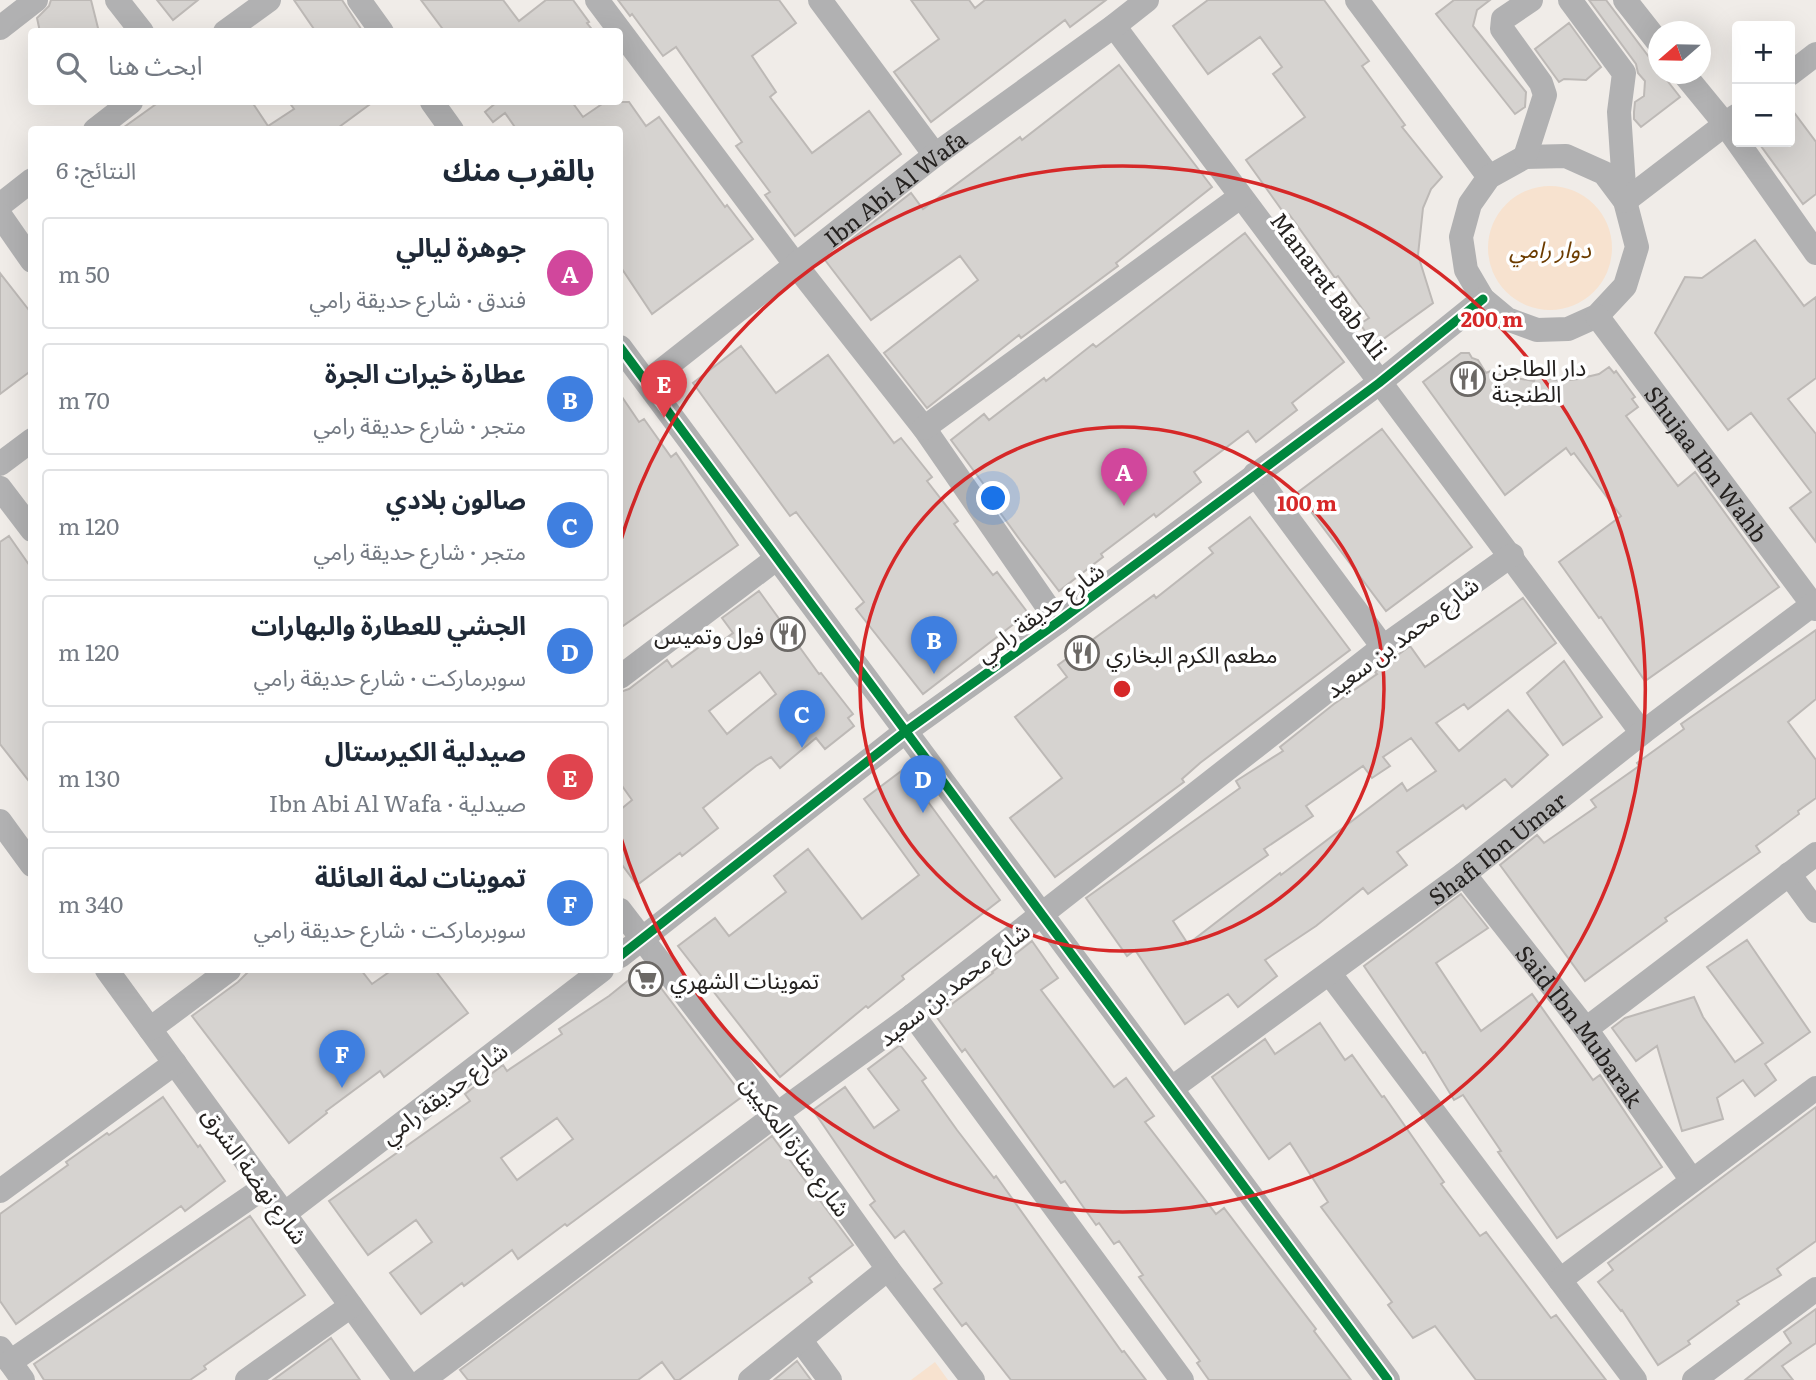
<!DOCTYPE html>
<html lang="ar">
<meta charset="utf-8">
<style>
body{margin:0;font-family:Literata,"Noto Sans Arabic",serif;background:#f2f2f3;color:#1f2937;direction:rtl}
.controls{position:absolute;right:21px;top:21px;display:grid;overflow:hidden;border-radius:7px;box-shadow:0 7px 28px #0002}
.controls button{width:63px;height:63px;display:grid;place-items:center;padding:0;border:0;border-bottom:2px solid #e0e1e3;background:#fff;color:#1f2937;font:35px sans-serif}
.compass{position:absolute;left:1648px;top:21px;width:63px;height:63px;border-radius:50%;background:#fff;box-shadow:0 7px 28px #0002;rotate:250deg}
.you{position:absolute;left:994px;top:499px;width:24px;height:24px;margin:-18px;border:5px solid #fff;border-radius:50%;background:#1a73e8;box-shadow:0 0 0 10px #1a73e833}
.badge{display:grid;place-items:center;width:46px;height:46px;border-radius:50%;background:#b45309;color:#fff;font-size:23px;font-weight:700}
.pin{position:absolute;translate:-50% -58px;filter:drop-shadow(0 2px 4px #0008)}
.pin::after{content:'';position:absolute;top:37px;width:24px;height:21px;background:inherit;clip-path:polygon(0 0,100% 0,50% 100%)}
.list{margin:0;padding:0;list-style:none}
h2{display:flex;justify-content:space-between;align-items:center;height:91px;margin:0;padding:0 28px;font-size:30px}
h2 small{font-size:23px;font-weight:400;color:#747a83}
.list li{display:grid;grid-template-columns:46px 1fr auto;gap:21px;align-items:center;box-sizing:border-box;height:112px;margin:0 14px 14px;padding:0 14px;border:2px solid #e0e1e3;border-radius:7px}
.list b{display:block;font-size:26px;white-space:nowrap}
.list p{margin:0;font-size:23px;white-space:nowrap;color:#747a83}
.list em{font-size:23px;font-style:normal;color:#747a83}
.icon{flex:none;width:38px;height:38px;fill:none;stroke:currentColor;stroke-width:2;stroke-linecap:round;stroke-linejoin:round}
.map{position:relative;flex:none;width:1816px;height:1380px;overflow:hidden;direction:ltr}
.search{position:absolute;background:#fff;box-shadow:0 7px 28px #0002;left:28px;top:28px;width:595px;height:77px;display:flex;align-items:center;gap:18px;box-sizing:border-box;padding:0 24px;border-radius:7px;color:#747a83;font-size:26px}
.panel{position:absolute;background:#fff;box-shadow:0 7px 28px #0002;left:28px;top:126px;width:595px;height:847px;border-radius:7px;direction:rtl}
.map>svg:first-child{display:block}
.green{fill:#f7e2cf}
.building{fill:#d6d3d0;stroke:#bdb9b6;stroke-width:2;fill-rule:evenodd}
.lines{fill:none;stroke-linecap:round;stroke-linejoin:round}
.minor{stroke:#b1b1b2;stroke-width:24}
.cycleway-casing{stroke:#fff;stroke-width:13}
.cycleway{stroke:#00873e;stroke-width:9}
.ring{fill:none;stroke:#d62828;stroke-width:3.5}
.labels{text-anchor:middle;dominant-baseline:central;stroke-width:7;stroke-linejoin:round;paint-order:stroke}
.street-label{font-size:23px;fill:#252220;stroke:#fff}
.park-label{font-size:23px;font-style:italic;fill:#6c3c00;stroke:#fff}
.poi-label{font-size:23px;fill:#252220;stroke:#fff;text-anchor:start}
.centre{fill:#d62828;stroke:#fff;stroke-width:3.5}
.ring-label{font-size:21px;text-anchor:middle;font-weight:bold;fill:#d62828;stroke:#fff;stroke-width:7;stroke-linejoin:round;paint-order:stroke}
</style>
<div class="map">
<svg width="1816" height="1380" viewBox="0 0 1816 1380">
<rect width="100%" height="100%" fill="#f0ece8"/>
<path class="green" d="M1488 248a62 62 0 1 1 124 0a62 62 0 1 1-124 0Z
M935 1362 948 1380H911Z"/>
<path class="building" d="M51 0H91L99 32H40L37 18 49 6Z
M157 0H198L173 20Z
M294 0H342L363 32H316Z
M421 0H503L519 21 546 0H573L589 22 587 23 594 32H445Z
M618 0H779L796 23 752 56 776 92 770 97 812 153 869 111 901 154 795 236 765 195 770 192 736 146 742 142 676 47 663 56 632 14 630 16Z
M911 0H969L975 8 985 0H1106L1070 27 1065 20 931 122 894 72 939 39Z
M1208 0H1324L1369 61 1362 66 1405 125 1402 127 1442 177 1431 189 1423 208 1418 255 1433 303 1375 345 1360 324 1369 318 1338 276 1335 278 1289 214 1286 216 1246 160 1305 117 1273 74 1282 67 1260 37 1208 74 1173 26Z
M1454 0H1490L1477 10 1473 26 1526 92 1525 107 1515 114 1436 14Z
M1589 0H1606L1658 69V74H1662L1680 97 1641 127 1634 119V112L1635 102 1644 96 1645 81 1638 73 1636 64Z
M1569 23 1601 67 1586 80 1564 79 1559 82 1535 49Z
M1119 65 1212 187 1116 263 1118 266 1021 338 1019 335 927 408 884 353 978 280 960 256 871 320 825 260 911 193 923 209 1020 137 1022 140Z
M159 102H252L268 126 294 109 289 102H373L335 130H120Z
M497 102H572L583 117 605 102H629L646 126 659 117 725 207 727 205 753 239 652 314 620 266V130H517L505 113 493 122 485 112Z
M1790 107 1816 142V194L1803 204 1758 142H1790Z
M1245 233 1344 362 1292 403 1297 410 1256 442 1248 431 1194 472 1201 482 1156 517 1154 514 1101 554 1103 557 1059 591 1020 540 999 511 1002 509 951 440 984 414 989 420 1044 378 1046 381 1093 344 1096 347Z
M1755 240 1804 306 1816 297V378L1788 399 1816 434V542L1790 508 1811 492 1751 413 1728 430 1655 333 1685 277 1702 278Z
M0 273 32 314V370L0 394Z
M741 346 776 393 828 355 894 443 901 438 932 477 927 481 958 521 954 524 993 575 997 572 1028 613 923 694 856 609 864 602 796 512 790 516 693 383Z
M1461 353H1469L1472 358 1478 360 1486 373 1493 370 1503 377 1508 374 1510 377 1534 381 1536 375 1561 381 1578 379 1599 374 1609 367 1614 373 1616 371 1635 397 1632 399 1638 407 1626 416 1678 486 1695 472 1779 587 1645 681 1601 617 1599 618 1559 562 1621 516 1574 453 1571 455 1566 448 1505 495 1423 382Z
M620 394 639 422 644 419 671 457 676 453 738 545 620 628Z
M1382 429 1472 547 1386 611 1297 493Z
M1250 517 1350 650 1200 763 1182 779 1184 782 1055 877 1010 818 1062 778 1015 717 1067 677 1058 665 1154 595 1156 598 1213 553 1209 548Z
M9 536 32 569V785L0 744V542Z
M759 591 819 674 821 673 853 714 848 718 854 726 825 749 816 738 780 768 771 757 756 766 703 808 718 828 682 856 680 853 637 885 620 862V810L632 800 620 783V692L629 689 667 660 672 667 706 642 711 649 733 633 722 618ZM760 672 776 694 727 734 709 711Z
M1523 598 1556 643 1468 709 1464 704 1436 723 1459 751 1508 710 1548 755 1512 787 1505 779 1466 809 1463 805 1397 852 1407 865 1368 894 1363 888 1316 926 1265 960 1277 976 1238 1007 1228 994 1185 1024 1135 950 1127 956 1086 898 1240 788 1236 781 1283 751 1280 747 1334 704 1377 674 1375 672 1410 646 1425 667ZM1411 738 1436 771 1407 791 1402 783 1281 875 1280 873 1188 944 1173 921 1268 855 1264 849 1313 816 1306 806 1363 766 1372 778 1390 766 1383 757Z
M1816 630V699L1788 722 1816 760V798L1798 811 1799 814 1756 846 1760 852 1665 918 1667 921 1585 981 1500 865 1537 835 1544 843 1596 807 1591 800 1639 766 1637 763 1684 729 1681 724Z
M1564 661 1602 717 1563 745 1527 693Z
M904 769 1000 900 902 976 904 979 868 1008 866 1006 780 1077 678 946 715 918 729 936 786 892 774 876 808 849 862 919 919 875 864 799Z
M1461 894 1488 928 1436 963 1481 1031 1532 994 1593 1080 1600 1075 1662 1167 1557 1238 1498 1152 1501 1151 1463 1095 1454 1100 1425 1052 1423 1053 1364 966Z
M1747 940 1810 1032 1765 1064 1776 1080 1755 1096 1743 1080 1717 1098 1723 1119 1682 1131 1657 1046 1636 1061 1612 1028 1625 1018 1694 997 1703 1017 1735 1062 1763 1043 1707 967Z
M1032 941 1058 978 1041 990 1114 1087 1126 1078 1154 1116 1145 1122 1216 1214 1224 1208 1316 1329 1314 1331 1351 1380H1209L1197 1363 1200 1361 1139 1277 1143 1275 1119 1241 1114 1244 1099 1223 1096 1225 1065 1181 1061 1183 965 1049 962 1052 936 1016 993 973 992 972Z
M645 967 743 1096 567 1226 565 1224 518 1259 512 1250 464 1286 462 1283 421 1314 390 1273 432 1242 416 1220 368 1255 329 1201 470 1101 465 1094 503 1065 507 1071 562 1034 559 1029 609 996ZM557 1118 573 1139 517 1180 501 1158Z
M250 970H361L372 984 392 970H435L468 1013 384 1077 380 1071 326 1111 327 1113 289 1143 192 1016 238 982Z
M1320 1023 1345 1060 1352 1055 1382 1097 1384 1096 1444 1182 1441 1184 1480 1236 1486 1232 1551 1318 1556 1315 1606 1380H1476L1435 1326 1413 1338 1388 1305 1392 1302 1321 1207 1328 1202 1290 1143 1269 1159 1212 1077 1265 1039 1275 1054Z
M900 1045 926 1078 922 1081 957 1130 994 1178 996 1176 1122 1352 1124 1351 1146 1380H1011L966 1323 962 1326 934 1289 942 1283 904 1231 895 1238 870 1205 875 1201 813 1110 845 1087 874 1128 899 1110 868 1069Z
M163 1097 198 1147 200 1145 225 1181 185 1211 181 1206 16 1324 0 1301V1214L68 1165 66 1162 107 1133 109 1135Z
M1816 1107V1241L1777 1269 1781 1275 1737 1301 1739 1304 1688 1341 1690 1344 1658 1365 1622 1310 1621 1311 1598 1282 1613 1270 1608 1263Z
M772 1136 853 1245 809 1278 812 1282 679 1380H675L662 1362 638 1380H468L460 1370Z
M250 1216 305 1295 204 1366 206 1369 190 1380H44L34 1364Z
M1816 1309V1343L1782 1366 1793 1380H1745L1791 1343 1784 1332Z
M331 1338 360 1380H273Z
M797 1361 811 1380H774Z"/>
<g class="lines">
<g class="minor">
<path d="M117 0 142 32"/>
<path d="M359 0 382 32"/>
<path d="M597 0 795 264 924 428 1058 622"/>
<path d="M820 0 935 155"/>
<path d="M1357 0 1489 177"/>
<path d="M1570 0 1624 73 1619 112 1625 201 1637 247 1625 286 1597 316 1568 329 1537 330 1507 319 1483 299 1466 270 1461 237 1470 204 1489 177 1525 157 1566 156 1604 173 1625 201"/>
<path d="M1625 0 1658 42"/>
<path d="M1114 26 1642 733"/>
<path d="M0 28 36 0"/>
<path d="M225 32 269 0"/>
<path d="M1684 74 1725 124 1816 253"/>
<path d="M1790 74 1816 54"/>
<path d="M432 102 452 130"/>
<path d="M95 130 131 102"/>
<path d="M1525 157 1545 95 1541 83 1502 29 1503 19 1531 0"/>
<path d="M1625 201 1736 116"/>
<path d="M0 205 32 180"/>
<path d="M0 215 32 261"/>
<path id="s1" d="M1597 316 1816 609"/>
<path d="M620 347 1388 1380"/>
<path id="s2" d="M647 382 935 155 1114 26 1147 0"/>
<path d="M924 428 1240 197"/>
<path d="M0 464 32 440"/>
<path d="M1255 474 1383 647"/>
<path d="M0 488 32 530"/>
<path d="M620 677 776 559"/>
<path d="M0 821 32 865"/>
<path id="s3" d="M1464 874 1586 1029 1691 1179"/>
<path d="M1789 874 1816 911"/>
<path d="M620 910 777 1114 888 1269 973 1380"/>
<path d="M620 956 906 731 1058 622 1379 383 1483 299"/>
<path d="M107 970 405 1380"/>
<path d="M1330 974 1635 1380"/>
<path d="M913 1015 1182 1380"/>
<path d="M150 1029 229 970"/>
<path d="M1586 1029 1816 854"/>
<path id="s4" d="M1172 1088 1464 874 1642 733 1816 602"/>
<path d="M0 1191 175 1063"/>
<path d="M284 1214 602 970"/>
<path d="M1560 1280 1816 1088"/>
<path d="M801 1341 830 1380"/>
<path d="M0 1348 23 1380"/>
<path d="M10 1362 265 1187"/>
<path d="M247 1380 351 1306"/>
<path d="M423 1380 777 1114 913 1015 1383 647 1512 555"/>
<path d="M750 1380 888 1269"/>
<path d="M1694 1380 1816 1289"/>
</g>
<g class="cycleway-casing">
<path id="cycleway" d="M620 347 1388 1380
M620 956 906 731 1058 622 1379 383 1483 299"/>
</g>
<use href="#cycleway" class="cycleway"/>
</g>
<g class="ring">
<circle cx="1122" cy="689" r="262"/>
<path d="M621 540A523 523 0 1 1 621 838"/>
</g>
<defs>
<g id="restaurant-ring" transform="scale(1.75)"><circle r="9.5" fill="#fff" stroke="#6c6966" stroke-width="1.5"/><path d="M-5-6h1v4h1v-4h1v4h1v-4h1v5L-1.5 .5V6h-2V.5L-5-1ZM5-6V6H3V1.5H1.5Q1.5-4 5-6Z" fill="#6c6966"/></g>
<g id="supermarket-ring" transform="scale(1.75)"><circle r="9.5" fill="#fff" stroke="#6c6966" stroke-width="1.5"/><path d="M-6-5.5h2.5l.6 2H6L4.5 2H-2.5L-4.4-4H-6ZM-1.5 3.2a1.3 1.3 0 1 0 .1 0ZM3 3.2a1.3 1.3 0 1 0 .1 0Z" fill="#6c6966"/></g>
</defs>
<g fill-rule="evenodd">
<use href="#restaurant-ring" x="1468" y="379"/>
<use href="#restaurant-ring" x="788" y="634"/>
<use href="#restaurant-ring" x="1082" y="653"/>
<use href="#supermarket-ring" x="646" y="979"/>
</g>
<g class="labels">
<g class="street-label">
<text stroke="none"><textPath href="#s2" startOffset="315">Ibn Abi Al Wafa</textPath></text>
<text transform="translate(1330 285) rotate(53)">Manarat Bab Ali</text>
<text stroke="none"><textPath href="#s1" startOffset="184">Shujaa Ibn Wahb</textPath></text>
<text transform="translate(1039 611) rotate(-36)">شارع حديقة رامي</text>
<text transform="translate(1401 636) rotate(-37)">شارع محمد بن سعيد</text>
<text stroke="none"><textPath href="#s4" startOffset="404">Shafi Ibn Umar</textPath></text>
<text transform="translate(953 983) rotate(-38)">شارع محمد بن سعيد</text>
<text stroke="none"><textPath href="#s3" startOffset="191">Said Ibn Mubarak</textPath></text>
<text transform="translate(443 1092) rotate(-37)">شارع حديقة رامي</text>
<text transform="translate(797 1145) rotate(54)">شارع منارة المكيين</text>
<text transform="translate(256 1175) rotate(54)">شارع نهضة الشرق</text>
</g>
<g class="park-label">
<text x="1550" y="248">دوار رامي</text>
</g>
<g class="poi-label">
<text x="1492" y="366">دار الطاجن<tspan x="1492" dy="26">الطنجنة</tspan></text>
<text x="764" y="634" text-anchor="end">فول وتميس</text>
<text x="1106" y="653">مطعم الكرم البخاري</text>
<text x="670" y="979">تموينات الشهري</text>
</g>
</g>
<circle cx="1122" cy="689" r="10" class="centre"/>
<g class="ring-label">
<text x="1492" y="327">200 m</text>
<text x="1307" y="511">100 m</text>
</g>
</svg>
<div class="controls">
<button>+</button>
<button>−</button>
</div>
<svg class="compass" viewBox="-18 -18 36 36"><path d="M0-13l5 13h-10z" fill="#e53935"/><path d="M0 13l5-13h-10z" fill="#747a83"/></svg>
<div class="you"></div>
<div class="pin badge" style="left:1124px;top:506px;background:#d1479c">A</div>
<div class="pin badge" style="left:934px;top:674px;background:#3f7fe0">B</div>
<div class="pin badge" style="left:802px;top:748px;background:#3f7fe0">C</div>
<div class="pin badge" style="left:923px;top:813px;background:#3f7fe0">D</div>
<div class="pin badge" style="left:664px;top:418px;background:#e0444e">E</div>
<div class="pin badge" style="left:342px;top:1088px;background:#3f7fe0">F</div>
<div class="search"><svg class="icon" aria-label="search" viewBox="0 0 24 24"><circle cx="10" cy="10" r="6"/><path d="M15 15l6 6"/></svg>ابحث هنا</div>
<section class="panel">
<h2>بالقرب منك<small>النتائج: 6</small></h2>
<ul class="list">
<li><span class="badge" style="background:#d1479c">A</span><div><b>جوهرة ليالي</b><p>فندق · شارع حديقة رامي</p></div><em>50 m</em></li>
<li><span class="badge" style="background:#3f7fe0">B</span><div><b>عطارة خيرات الجرة</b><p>متجر · شارع حديقة رامي</p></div><em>70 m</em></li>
<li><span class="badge" style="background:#3f7fe0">C</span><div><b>صالون بلادي</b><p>متجر · شارع حديقة رامي</p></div><em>120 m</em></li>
<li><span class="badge" style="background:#3f7fe0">D</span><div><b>الجشي للعطارة والبهارات</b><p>سوبرماركت · شارع حديقة رامي</p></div><em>120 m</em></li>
<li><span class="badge" style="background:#e0444e">E</span><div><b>صيدلية الكيرستال</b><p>صيدلية · Ibn Abi Al Wafa</p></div><em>130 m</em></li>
<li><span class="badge" style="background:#3f7fe0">F</span><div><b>تموينات لمة العائلة</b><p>سوبرماركت · شارع حديقة رامي</p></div><em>340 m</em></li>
</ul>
</section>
</div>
